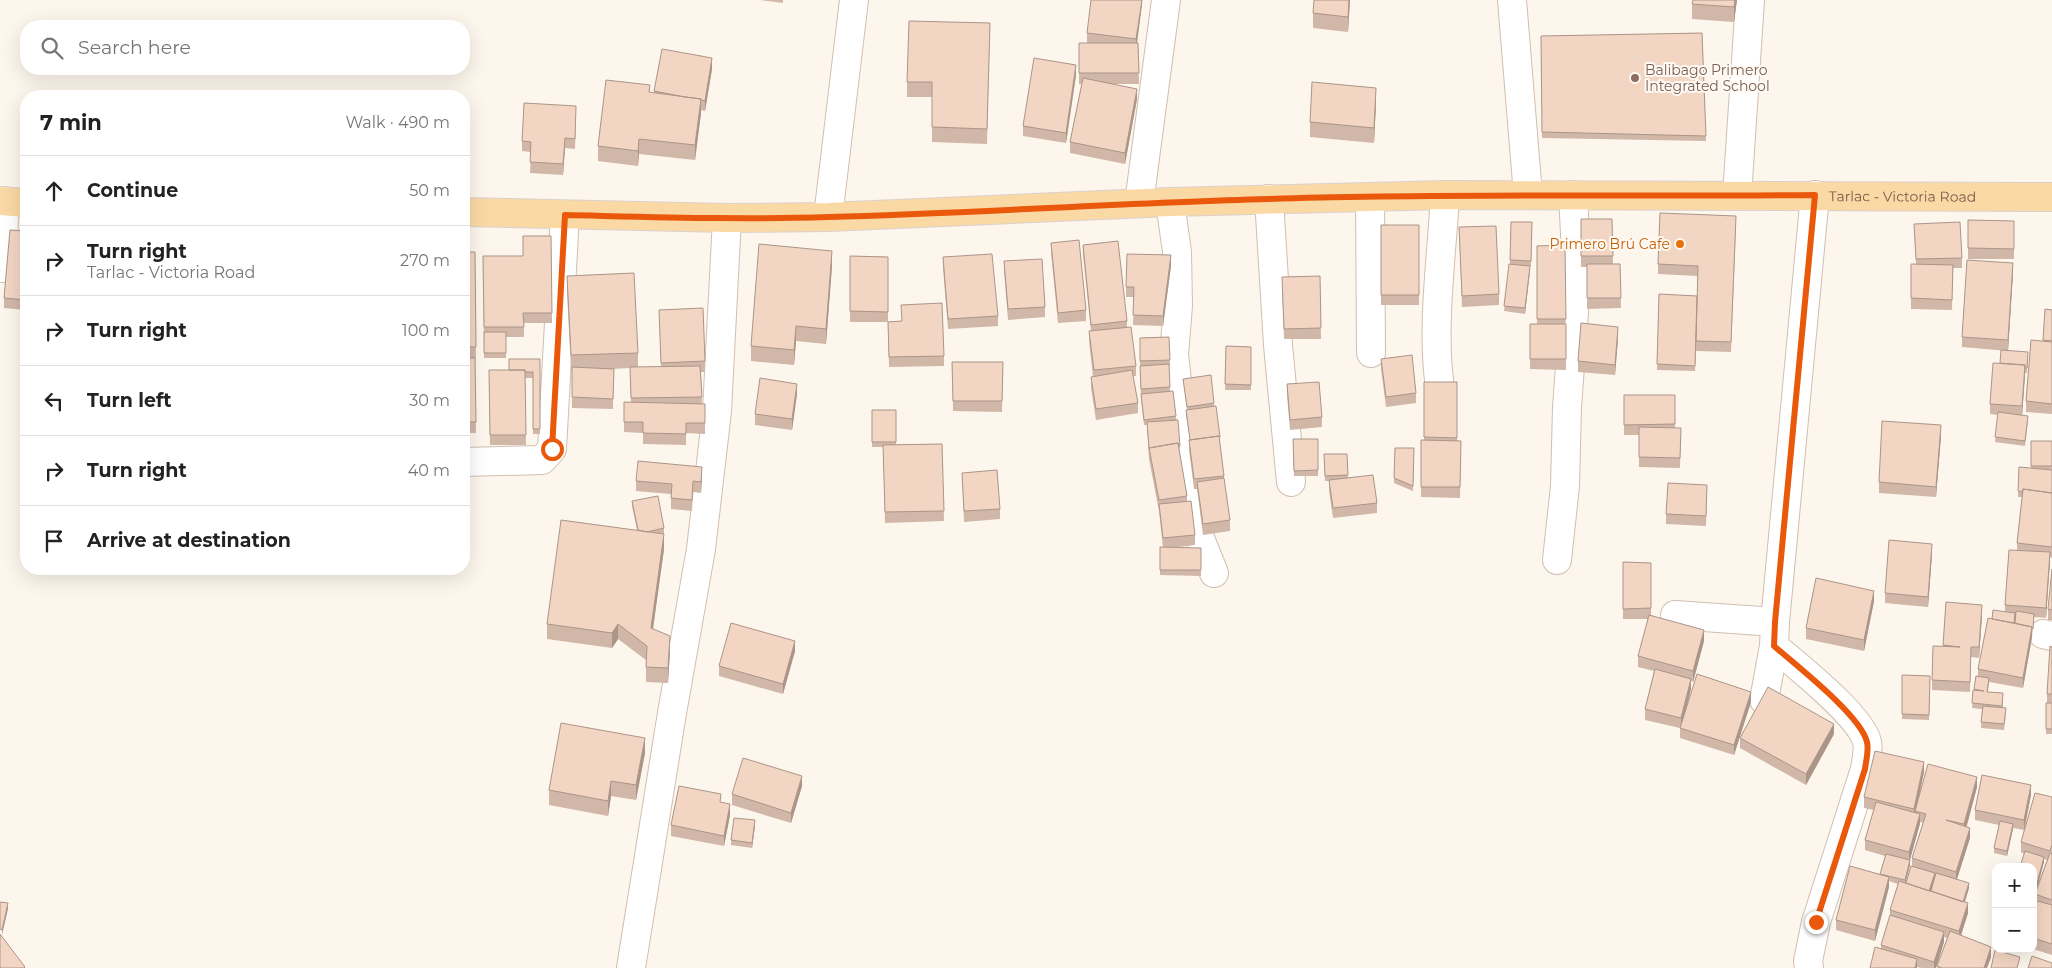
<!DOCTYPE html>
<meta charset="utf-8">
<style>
body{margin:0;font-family:Montserrat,sans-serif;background:#f2f2f2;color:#222}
.controls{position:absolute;right:15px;bottom:15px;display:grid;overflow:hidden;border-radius:10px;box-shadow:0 5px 20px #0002}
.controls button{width:45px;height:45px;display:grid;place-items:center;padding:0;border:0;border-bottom:1px solid #e0e0e0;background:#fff;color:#222;font:25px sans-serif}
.stop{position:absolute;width:15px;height:15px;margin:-11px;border:4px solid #ea580c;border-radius:50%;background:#fff}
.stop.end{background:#ea580c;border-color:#fff;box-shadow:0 1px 5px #0008}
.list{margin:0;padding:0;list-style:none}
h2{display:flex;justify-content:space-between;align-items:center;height:65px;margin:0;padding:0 20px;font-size:21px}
h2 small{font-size:16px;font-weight:400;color:#767676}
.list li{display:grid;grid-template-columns:32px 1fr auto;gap:15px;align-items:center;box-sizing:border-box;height:70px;padding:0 20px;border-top:1px solid #e0e0e0}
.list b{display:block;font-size:19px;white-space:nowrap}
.list p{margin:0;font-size:16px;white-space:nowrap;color:#767676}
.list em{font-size:16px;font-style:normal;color:#767676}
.icon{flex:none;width:28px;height:28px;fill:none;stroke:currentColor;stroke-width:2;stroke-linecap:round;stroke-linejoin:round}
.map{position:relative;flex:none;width:2052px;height:968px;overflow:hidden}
.search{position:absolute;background:#fff;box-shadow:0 5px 20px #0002;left:20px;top:20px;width:450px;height:55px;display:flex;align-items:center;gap:12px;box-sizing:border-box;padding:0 18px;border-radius:20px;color:#767676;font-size:19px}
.panel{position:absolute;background:#fff;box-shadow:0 5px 20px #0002;left:20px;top:90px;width:450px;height:485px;border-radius:20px}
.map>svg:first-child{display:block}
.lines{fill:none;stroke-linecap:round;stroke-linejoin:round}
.minor-casing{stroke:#d1beb0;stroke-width:30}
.major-casing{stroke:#dad1cd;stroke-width:30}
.minor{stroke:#fff;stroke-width:28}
.major{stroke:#fbd9a5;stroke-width:28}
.wall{fill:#d1b7a8;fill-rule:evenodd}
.shaded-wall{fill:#aa9588}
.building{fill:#f3d5c3;stroke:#aa9588}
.route{stroke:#ea580c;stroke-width:6}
.education-dot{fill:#8d6e63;stroke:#fffaf3;stroke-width:2}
.food-dot{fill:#e8710a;stroke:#fffaf3;stroke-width:2}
.labels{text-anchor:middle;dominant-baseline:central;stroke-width:4;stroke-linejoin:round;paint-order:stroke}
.education-label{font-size:14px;fill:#785e54;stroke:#fffaf3;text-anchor:start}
.street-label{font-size:14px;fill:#7a5c4d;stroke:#fffaf3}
.food-label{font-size:14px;fill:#c56008;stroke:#fffaf3;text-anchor:end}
</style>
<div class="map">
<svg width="2052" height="968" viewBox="0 0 2052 968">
<rect width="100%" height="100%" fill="#fdf6ec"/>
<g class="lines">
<g class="minor-casing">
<path id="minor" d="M1512 0 1528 195
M1737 196 1750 0
M1370 197 1371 353
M1269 199 1278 345 1291 482
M1170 202 1177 252 1178 306 1174 354 1186 459 1197 531 1214 573
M1139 203 1166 0
M828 217 854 0
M3 268 4 201
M1439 380C1432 323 1442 253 1445 195
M464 462 542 460 552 449 565 215
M1557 560 1565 486 1567 407 1577 272 1573 195
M1675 615 1775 622
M2043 634 2052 636
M1764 700 1774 646
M631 968 672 713 701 549 717 411 727 218
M1809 968 1808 961 1816 922 1865 769C1866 761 1869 750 1867 742 1861 716 1797 666 1774 646L1775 622 1815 195"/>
</g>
<g class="major-casing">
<g id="major">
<path d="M0 201 26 203"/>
<path id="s1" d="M464 212 727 218 828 217 1170 202 1445 195 2052 197"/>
</g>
</g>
<use href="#minor" class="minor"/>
<use href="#major" class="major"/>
</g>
<path class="wall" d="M760 0H783V3Z
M1142 0 1137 43H1138L1139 84H1110L1137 99 1125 164 1070 153V142L1082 84H1079V43H1087V33Z
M1350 0 1348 32 1313 28V13Z
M1737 0 1734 22 1692 19V4Z
M990 23 987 144 932 142V97H907V82Z
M1702 33 1706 141 1542 138 1541 36Z
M712 69 705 111 701 110 695 160 639 154 638 166 598 161V146L650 93H654V91Z
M1076 75 1066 143 1023 136V126Z
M1376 103 1374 143 1310 137V122Z
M576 117 575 149 565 148 563 175 530 173 531 152 522 151V141Z
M1581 219H1612L1613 264H1620L1621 308 1587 309V267H1581Z
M1968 220 2014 221V259H1968Z
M1511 222H1532L1531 266H1530L1525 314 1504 311 1510 264Z
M1914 224 1962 258V268H1953L1952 310 1911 309V264H1916Z
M1381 225H1419V305H1381Z
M1736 226 1731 352 1696 351V350L1695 371 1657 370 1659 294 1697 296 1698 276 1658 274V264Z
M1459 227 1499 294V305L1462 307Z
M26 231V310L4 308V298Z
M551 236 552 323H524V337H506V358H484L483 256H523Z
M1051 243 1086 310V321L1058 323 1051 253Z
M1083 245 1127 321V327L1136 366V376H1133L1138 403V413L1096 420 1091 388V377H1093L1089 341V331H1091L1083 255Z
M1565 245 1566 370 1530 369V324H1537V246Z
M464 252H475L476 358H464Z
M850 256 888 257V322H850Z
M943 257 998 316V326L948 329 943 268Z
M1004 261 1045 307V317L1008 320 1004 271Z
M832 266 826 344 796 341 794 365 751 361V346Z
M1171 266 1163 326 1133 325 1134 297H1126V287Z
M2013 273 2008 351 1962 347V337Z
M567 276 638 353V367H661L659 310 705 361V372H701L702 404H705V434L686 433V445L643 444V433L624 432V402H631L630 368 612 369H614L613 409 572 408V370H571L567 292Z
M1320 276 1321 339H1284L1282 287Z
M2045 309 2052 310V414L2026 412V401L2043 341Z
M902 321 944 356V366L889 367 888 322Z
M1169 337 1170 366H1169L1170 391 1176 416 1180 446 1179 451 1187 496V501L1195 535V545L1170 548H1201V576L1160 575V547L1163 548 1159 511 1149 459 1147 425H1144L1141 399 1140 372V338Z
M1618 338 1615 375 1578 372V361Z
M1226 346 1251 347V390H1225Z
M2028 352 2027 373H2025L2022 415 2028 421 2025 446 1995 442 1998 415 1990 414V404L2000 363Z
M464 358H475L476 433H464Z
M540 359V434H533V378H525L526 445H490L489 370H509Z
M1381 359 1416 393V403L1386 407 1381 369Z
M952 362H1003L1002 412 953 411Z
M1183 379 1214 403 1224 476V483L1230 520V531L1203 535 1197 489H1194L1189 450 1190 440 1186 415V410H1187Z
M1424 382H1457V441H1461L1460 498 1421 497V440L1424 441Z
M1287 384 1322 417V427L1290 430 1287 395Z
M797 394 792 430 755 425V414Z
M1624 395H1675V428H1681L1680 468 1639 467V435H1624Z
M872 410H896V445L942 444 944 521 885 523 883 447H872Z
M464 434H469V465H464Z
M1941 436 1936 497 1879 493V482Z
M1293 439H1318V476H1294Z
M2031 441H2052V558L2050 557 2046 618 2034 617 2032 637 2023 688 1989 682 1988 692 2003 699V708L2006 714 2004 730 1981 728 1982 709 1972 708 1976 676H1978V669L1992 619 2005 612V605L2017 550V543L2022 497H2018L2019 467 2031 468Z
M1395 448H1414L1413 491 1394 483Z
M1324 454H1347L1348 478 1377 503V513L1333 518 1329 491V481H1325Z
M962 473 1000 509V519L964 522Z
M702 477 701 493 693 492 692 511 671 509V494L636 491V481Z
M1707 495 1706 526 1666 524V514Z
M632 501 664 528V534H663L664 549 653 628 670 651 668 683 646 682V660L618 639 612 648 547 639V624L637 530 632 506Z
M1932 554 1928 607 1885 603V593Z
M1623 562 1651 563V615L1704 641 1693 682 1691 681V689L1684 716 1751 702 1734 755 1680 738V728L1645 720V709L1654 671 1638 667V656L1648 619H1623Z
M2052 569V620H2048V609Z
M1874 601 1864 651 1806 639V628Z
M1946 602 1982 615 1979 658 1971 657 1970 692 1932 690V680L1943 646Z
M2052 647V734H2046V703H2047V694Z
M795 651 783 694 719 676V666Z
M1902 675 1930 676 1929 720 1902 719Z
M1834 734 1806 785 1740 748V738Z
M645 753 636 800 611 796 608 816 549 805V790Z
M1924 772 1918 801 1977 787 1967 826 1970 838 1957 879 1969 888 1965 902 1968 913 1961 935 1991 957 1987 968H1937L1947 938 1944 937V942L1936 968H1921L1917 967V968L1881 949V945L1890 915V910L1898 884 1889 881V887L1875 941 1836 930V920L1880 875 1885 856 1865 850V840L1874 810 1864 808V797ZM1920 822 1923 823 1912 858V866L1906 883H1905L1910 865V860Z
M802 786 791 823 732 805V794Z
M2031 795 2025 827 2052 797V955L2033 949V900L2035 901V894L2033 900V867L2024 854 2021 852V842L2024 830 2013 828 2007 856 1994 853V848L1999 825 1975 820V810ZM2044 859 2047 860 2035 894 2044 862Z
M721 803 730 815 724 846 671 836V825Z
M755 826 752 848 731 845V840Z"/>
<path class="shaded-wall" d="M1142 0V5L1136 50V39Z
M1349 0H1350L1348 32V17Z
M1735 0H1737L1734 22V7Z
M712 58V69L705 111V101Z
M1076 65V75L1066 143V133Z
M1376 88V103L1374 143V128Z
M1137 89V99L1125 164V153Z
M701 99V114L695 160V145Z
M565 138V148L563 175V164Z
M639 139V154L638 166V151Z
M832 251V266L826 344V329Z
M1171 255V266L1163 326V316Z
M2013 263V273L2008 351V340Z
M1530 266V271L1525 314V308Z
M796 326V341L794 365V350Z
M1618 327V338L1615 375V365Z
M2025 365V376L2022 417V406Z
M797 384V394L792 430V419Z
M1941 425V436L1936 497V487Z
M702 467V477L701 493V482Z
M664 534V549L651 643V628Z
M1932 544V554L1928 607V597Z
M2050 552V563L2046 618V608Z
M1874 591V601L1864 651V640Z
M1982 605V615L1979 658V647Z
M618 624V639L612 648V633Z
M2032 627V637L2023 688V678Z
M1704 630V641L1693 682V671Z
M670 636V651L668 683V668Z
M795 641V651L783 694V684Z
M1691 679V689L1681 729V718Z
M1751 692V702L1734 755V745Z
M1834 724V734L1806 785V774Z
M645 738V753L636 800V785Z
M1924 762V772L1914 819V809Z
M802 776V786L791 823V813Z
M1977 777V787L1964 835V824Z
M611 781V796L608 816V801Z
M2031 785V795L2024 830V820Z
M730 804V815L724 846V836Z
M1920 814V824L1909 863V852Z
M755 820V826L752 848V843Z
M2013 824V829L2007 856V851Z
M1970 828V838L1956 882V872Z
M2044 857V862L2034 900V895Z
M1910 860V865L1905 885V880Z
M1935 873V878L1929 897V891Z
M1889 877V887L1875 941V930Z
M1969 883V888L1962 910V904Z
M8 903V909L2 935V930Z
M1968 903V913L1959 942V931Z
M1944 932V942L1936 968H1934V962Z
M1991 947V957L1987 968H1984Z
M1917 959V968H1915Z"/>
<path class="building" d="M1091 0H1142L1136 39 1087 33Z
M1314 0H1349L1348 17 1313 13Z
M1693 0H1735L1734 7 1692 4Z
M909 21 990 23 987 129 932 127V82H907Z
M1702 33 1706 136 1542 132 1541 36Z
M1079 43H1138L1139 73H1079Z
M662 49 712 58 705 101 701 100V99L685 97 654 91Z
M1034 58 1076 65 1066 133 1023 126Z
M1083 78 1137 89 1125 153 1070 142Z
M606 80 650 85 649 92 701 99 695 145 639 139 638 151 598 146Z
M1312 82 1376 88 1374 128 1310 122Z
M524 103 576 106 575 139 565 138 563 164 530 162 531 142 522 141Z
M1660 213 1736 216 1731 342 1696 341 1698 266 1658 264Z
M1581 219H1612L1613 256H1581Z
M1968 220 2014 221V249L1968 248Z
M1511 222H1532L1531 261 1510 260Z
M1960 222 1962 258 1916 259 1914 224Z
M1381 225H1419V295H1381Z
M1496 226 1499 294 1462 296 1459 227Z
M10 230 26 231V300L4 298Z
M523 236H551L552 313H523L524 327H484L483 256H523Z
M1079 240 1086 310 1058 313 1051 243Z
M1118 241 1127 321 1091 325 1083 245Z
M759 244 832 251 826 329 796 326 794 350 751 346Z
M1565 245 1566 319H1537V246Z
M464 252H475L476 347H464Z
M992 254 998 316 948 319 943 257Z
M1127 254 1171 255 1163 316 1133 315 1134 287H1126Z
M850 256 888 257V312L850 311Z
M1042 259 1045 307 1008 309 1004 261Z
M1967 260 2013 263 2008 340 1962 337Z
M1509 264 1530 266 1525 308 1504 306Z
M1587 264H1620L1621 298H1587Z
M1911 264 1953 265 1952 300 1911 298Z
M634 273 638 353 571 355 567 276Z
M1320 276 1321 328 1284 329 1282 277Z
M1659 294 1697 296 1695 366 1657 364Z
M942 303 944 356 889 357 888 322 902 321 901 305Z
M703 308 705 361 661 363 659 310Z
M2045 309 2052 310V341L2043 340Z
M1581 323 1618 327 1615 365 1578 361Z
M1530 324H1566V359H1530Z
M1131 327 1136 366 1094 370 1089 331Z
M484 332H506V353H484Z
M1169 337 1170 360 1140 361V338Z
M2031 340 2052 342V404L2026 401Z
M1226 346 1251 347V385L1225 384Z
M2001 350 2028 352 2027 368H2025V365L2000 363Z
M1412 355 1416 393 1386 397 1381 359Z
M464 358H475L476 422H464Z
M509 359H540V429H533V372H525V370H509Z
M952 362H1003L1002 401H953Z
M1993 363 2025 365 2022 406 1990 404Z
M1169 364 1170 387 1141 389 1140 366Z
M700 366 702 397 631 398 630 367Z
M572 367 614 369 613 399 572 397Z
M489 370H525L526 435H490Z
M1132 370 1138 403 1096 409 1091 377Z
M1211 375 1214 403 1187 407 1183 379Z
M760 378 797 384 792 419 755 414Z
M1319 382 1322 417 1290 420 1287 384Z
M1424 382H1457V438L1424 437Z
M1173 391 1176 416 1144 420 1141 394Z
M1624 395H1675V424L1624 425Z
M624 402 705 404V423H686V434L643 433V422H624Z
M1216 406 1220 437 1219 436 1190 440 1186 410Z
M872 410H896V442H872Z
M1998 412 2028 416 2025 441 1995 437Z
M1178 420 1180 446H1179L1178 443 1149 448 1147 422Z
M1882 421 1941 425 1936 487 1879 482Z
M1639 427 1681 428 1680 458 1639 457Z
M464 434H469V460H464Z
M1219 436 1224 476 1194 479 1189 440Z
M1293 439H1318V470L1294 471Z
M1421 440 1461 441 1460 487H1421Z
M2031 441H2052V466H2031Z
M1178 443 1187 496 1159 500 1149 448Z
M942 444 944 511 885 512 883 445Z
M1395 448H1414L1413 486 1394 478Z
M1324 454H1347L1348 475 1325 476Z
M638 461 702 467 701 482 693 481 692 500 671 498 672 484 636 481Z
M2019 467 2052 470V493L2023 489 2022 492 2018 491Z
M997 470 1000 509 964 511 962 473Z
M1373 475 1377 503 1333 508 1329 480Z
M1224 478 1230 520 1203 524 1197 482Z
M1668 483 1707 485 1706 516 1666 514Z
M2023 489 2052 493V547L2017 543Z
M658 496 664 528 647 532 638 530 632 501Z
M1191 501 1195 535 1163 538 1159 504Z
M561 520 664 534 651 628 670 636 668 668 646 667 647 646 618 624 612 633 547 624Z
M1889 540 1932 544 1928 597 1885 593Z
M1160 547 1201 548V570H1160Z
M2009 550 2050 552 2046 608 2005 605Z
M1623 562 1651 563V608L1623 609Z
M2052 569V610L2048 609Z
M1816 578 1874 591 1864 640 1806 628Z
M1946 602 1982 605 1979 647H1971L1970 682 1932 680 1933 646 1960 647 1943 645Z
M1993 610 2015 613 2014 623 1992 619Z
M2016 611 2034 614 2033 629H2032V627L2015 623Z
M1649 615 1704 630 1693 671 1638 656Z
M1988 618 2032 627 2023 678 1978 669Z
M731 623 795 641 783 684 719 666Z
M2050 646 2052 647V694H2047Z
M1655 669 1691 679 1681 718 1645 709Z
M1697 674 1751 692 1734 745 1680 728Z
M1902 675 1930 676 1929 715 1902 714Z
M1976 676 1989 678 1987 692 2003 693 2002 706 1972 703 1973 690 1984 691 1974 689Z
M1768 687 1834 724 1806 774 1740 738Z
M2046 703H2052V729H2046Z
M1983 706 2006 708 2004 724 1981 722Z
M561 723 645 738 636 785 611 781 608 801 549 790Z
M1875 751 1924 762 1914 809 1864 797Z
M743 758 802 776 791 813 732 794Z
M1928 764 1977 777 1964 824 1946 820 1970 828 1956 872 1912 858 1926 814 1915 811Z
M1982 775 2031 785 2024 820 1975 810Z
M679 786 721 794 720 802 730 804 724 836 671 825Z
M2035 793 2052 797V845L2050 851 2021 842Z
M1876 802 1920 814 1909 852 1865 840Z
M734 818 755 820 752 843 731 840Z
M2000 821 2013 824 2007 851 1994 848Z
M2025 851 2044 857 2034 895 2033 867H2020Z
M2050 853H2052V900L2035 894Z
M1886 854 1910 860 1905 880 1880 874Z
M1850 866 1889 877 1875 930 1836 920Z
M1911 866 1935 873 1929 891 1906 883Z
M1936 873 1969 883 1963 902 1931 891Z
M1899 881 1968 903 1959 931 1890 910Z
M2033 900 2036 901 2033 910Z
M2037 901 2052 905V944L2033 938V914Z
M0 902 8 903 2 930 0 929Z
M1890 915 1944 932 1934 962 1881 945Z
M1950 931 1991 947 1984 968H1942L1937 966Z
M0 934 25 967 24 968H0Z
M1875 947 1917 959 1915 968H1870Z
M1995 950 2020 957 2017 968H1991Z
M2032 956 2052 963V968H2028Z"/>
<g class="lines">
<path class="route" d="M552 449 565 215C653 217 741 220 829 217 975 213 1122 203 1268 199 1450 193 1632 197 1815 195L1775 622 1774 646C1797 666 1861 716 1867 742 1869 750 1866 761 1865 769L1816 922"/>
</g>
<circle class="education-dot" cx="1635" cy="78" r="5"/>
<circle class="food-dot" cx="1680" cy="244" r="5"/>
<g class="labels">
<g class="education-label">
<text x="1645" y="70">Balibago Primero<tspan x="1645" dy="16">Integrated School</tspan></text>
</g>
<g class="street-label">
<text stroke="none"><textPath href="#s1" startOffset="1439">Tarlac - Victoria Road</textPath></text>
</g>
<g class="food-label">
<text x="1670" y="244">Primero Brú Cafe</text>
</g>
</g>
</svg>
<div class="controls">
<button>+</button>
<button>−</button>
</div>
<div class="stop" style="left:552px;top:449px"></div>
<div class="stop end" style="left:1816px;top:922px"></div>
<div class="search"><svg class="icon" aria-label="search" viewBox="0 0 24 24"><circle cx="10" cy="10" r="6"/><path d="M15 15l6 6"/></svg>Search here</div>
<section class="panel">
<h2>7 min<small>Walk · 490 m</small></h2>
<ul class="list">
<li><svg class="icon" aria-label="ahead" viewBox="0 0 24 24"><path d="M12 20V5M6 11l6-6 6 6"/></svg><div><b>Continue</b></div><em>50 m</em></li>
<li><svg class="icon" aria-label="right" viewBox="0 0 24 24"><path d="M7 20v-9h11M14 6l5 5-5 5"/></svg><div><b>Turn right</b><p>Tarlac - Victoria Road</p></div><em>270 m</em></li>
<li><svg class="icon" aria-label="right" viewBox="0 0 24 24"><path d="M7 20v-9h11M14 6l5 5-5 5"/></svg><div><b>Turn right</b></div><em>100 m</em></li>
<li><svg class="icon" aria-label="left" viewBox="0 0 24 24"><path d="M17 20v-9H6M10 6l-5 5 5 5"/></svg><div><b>Turn left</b></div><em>30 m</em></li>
<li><svg class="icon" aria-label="right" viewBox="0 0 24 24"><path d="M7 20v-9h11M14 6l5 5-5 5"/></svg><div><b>Turn right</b></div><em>40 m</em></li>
<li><svg class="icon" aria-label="arrive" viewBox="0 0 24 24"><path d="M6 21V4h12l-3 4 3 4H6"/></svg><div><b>Arrive at destination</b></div></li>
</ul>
</section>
</div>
